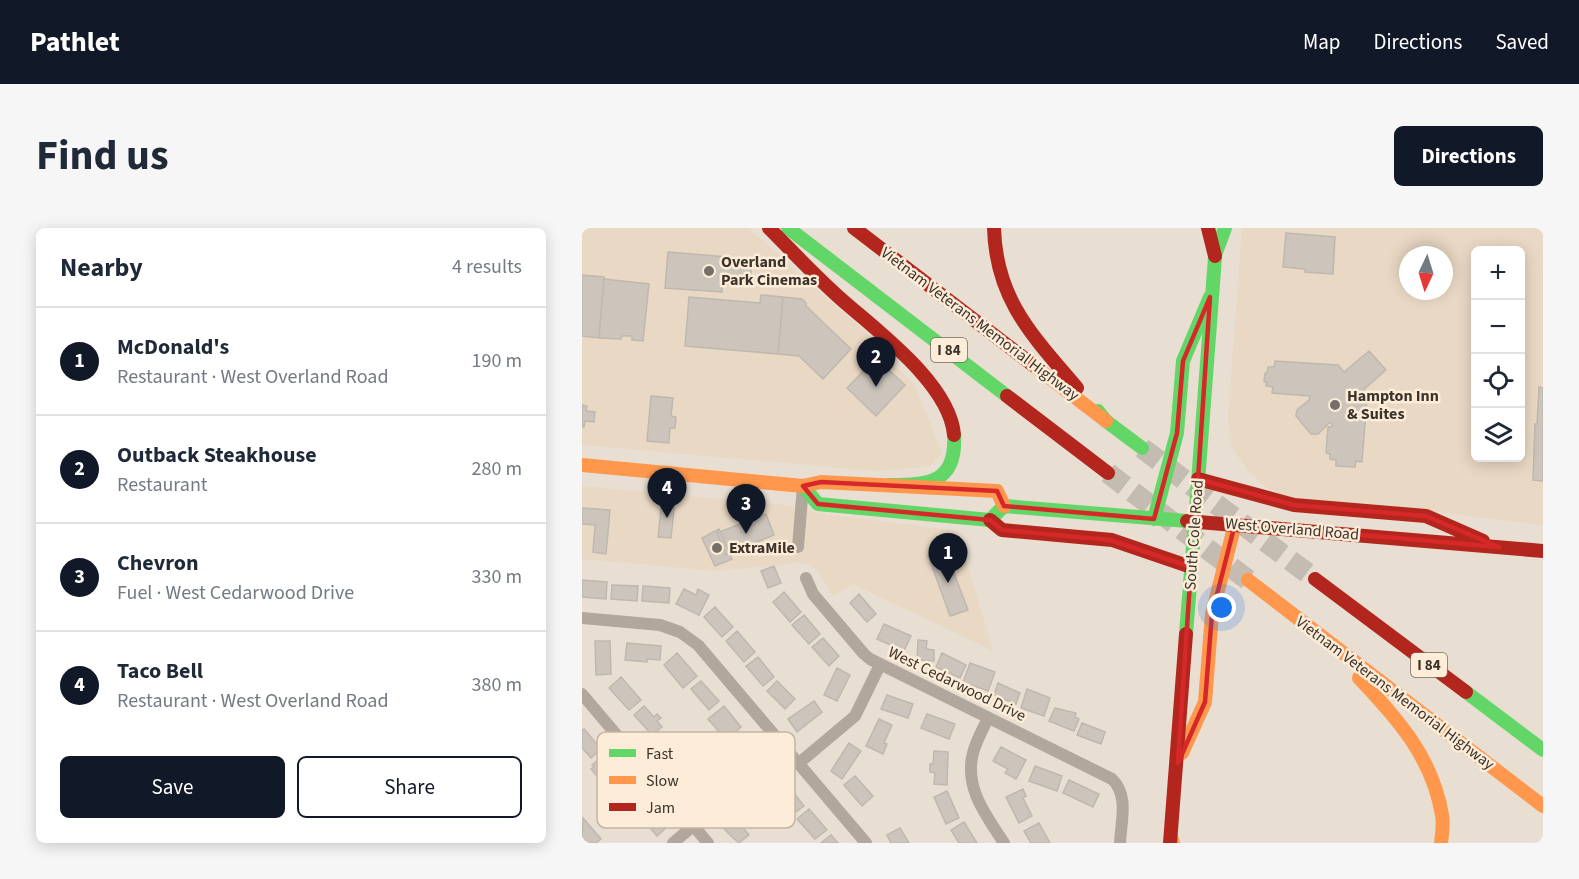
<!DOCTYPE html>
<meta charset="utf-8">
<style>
body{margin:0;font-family:"Source Sans 3",sans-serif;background:#f6f6f7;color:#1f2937}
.controls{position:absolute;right:18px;top:18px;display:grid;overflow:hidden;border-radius:9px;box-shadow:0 3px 15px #0003}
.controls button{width:54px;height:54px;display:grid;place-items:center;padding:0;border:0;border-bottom:2px solid #e0e1e3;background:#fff;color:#1f2937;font:30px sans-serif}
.compass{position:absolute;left:817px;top:18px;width:54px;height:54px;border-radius:50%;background:#fff;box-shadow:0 3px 15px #0003;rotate:184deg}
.you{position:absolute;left:640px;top:380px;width:21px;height:21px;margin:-15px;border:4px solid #fff;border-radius:50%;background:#1a73e8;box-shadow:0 0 0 9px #1a73e833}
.badge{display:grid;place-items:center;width:39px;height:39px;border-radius:50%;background:#111827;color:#fff;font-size:20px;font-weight:700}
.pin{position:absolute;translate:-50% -50px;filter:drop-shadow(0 2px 3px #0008)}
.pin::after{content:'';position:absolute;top:32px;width:21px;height:18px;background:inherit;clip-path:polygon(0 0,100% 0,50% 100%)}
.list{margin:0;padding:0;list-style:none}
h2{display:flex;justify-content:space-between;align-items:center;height:78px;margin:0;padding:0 24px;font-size:26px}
h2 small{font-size:20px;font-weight:400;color:#747a83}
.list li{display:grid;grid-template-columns:39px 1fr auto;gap:18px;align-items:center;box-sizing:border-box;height:108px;padding:0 24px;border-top:2px solid #e0e1e3}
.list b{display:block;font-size:22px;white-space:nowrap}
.list p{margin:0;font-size:20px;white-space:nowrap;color:#747a83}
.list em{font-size:20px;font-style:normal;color:#747a83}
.actions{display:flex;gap:12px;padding:18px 24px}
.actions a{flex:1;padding:14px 0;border:2px solid #111827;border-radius:9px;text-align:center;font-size:21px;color:#111827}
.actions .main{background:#111827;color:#fff}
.icon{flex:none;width:33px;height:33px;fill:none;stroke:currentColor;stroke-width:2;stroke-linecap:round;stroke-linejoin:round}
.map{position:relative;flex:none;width:961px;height:615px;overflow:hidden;border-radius:9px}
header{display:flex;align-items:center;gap:36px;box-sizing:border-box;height:84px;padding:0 30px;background:#111827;color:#fff}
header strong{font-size:28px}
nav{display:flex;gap:33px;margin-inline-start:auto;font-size:21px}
.intro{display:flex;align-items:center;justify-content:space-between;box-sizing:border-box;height:144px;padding:0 36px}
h1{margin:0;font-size:42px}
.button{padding:15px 27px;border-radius:9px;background:#111827;color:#fff;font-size:21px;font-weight:700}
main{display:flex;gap:36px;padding:0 36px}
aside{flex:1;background:#fff;border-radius:9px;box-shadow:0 3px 15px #0003}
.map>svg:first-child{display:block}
.built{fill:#e9d8c4;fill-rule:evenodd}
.building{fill:#cdc5bc;stroke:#bfb8ae;stroke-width:1.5}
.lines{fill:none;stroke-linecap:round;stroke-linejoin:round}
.highway-tunnel{stroke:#c5bcb1;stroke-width:21;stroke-dasharray:21 10;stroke-linecap:butt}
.street{stroke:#b2a79b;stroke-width:12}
.fast{stroke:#63d668;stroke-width:14}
.slow{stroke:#ff974d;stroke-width:14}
.jam{stroke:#b3261e;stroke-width:14}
.marked{fill:none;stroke:#d62828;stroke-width:4.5;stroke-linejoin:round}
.poi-dot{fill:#787066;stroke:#fdecd7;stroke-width:2}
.labels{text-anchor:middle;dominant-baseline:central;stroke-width:5;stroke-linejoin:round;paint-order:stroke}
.shield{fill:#fdecd7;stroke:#756b5f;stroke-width:1.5}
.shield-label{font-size:15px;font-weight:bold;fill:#3b342c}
.poi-label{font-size:16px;font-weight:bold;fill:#3b342c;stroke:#fdecd7;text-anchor:start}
.street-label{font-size:16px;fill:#3b342c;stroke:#fdecd7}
.key{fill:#fdecd7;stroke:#c3b5a4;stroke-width:1.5}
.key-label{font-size:16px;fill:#3b342c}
</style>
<header>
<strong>Pathlet</strong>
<nav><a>Map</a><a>Directions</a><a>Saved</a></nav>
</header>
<div class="intro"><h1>Find us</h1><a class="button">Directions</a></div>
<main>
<aside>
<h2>Nearby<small>4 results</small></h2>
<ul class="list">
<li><span class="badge">1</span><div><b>McDonald's</b><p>Restaurant · West Overland Road</p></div><em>190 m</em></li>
<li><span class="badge">2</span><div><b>Outback Steakhouse</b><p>Restaurant</p></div><em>280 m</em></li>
<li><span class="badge">3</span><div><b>Chevron</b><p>Fuel · West Cedarwood Drive</p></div><em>330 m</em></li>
<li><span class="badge">4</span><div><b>Taco Bell</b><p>Restaurant · West Overland Road</p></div><em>380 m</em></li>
</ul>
<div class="actions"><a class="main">Save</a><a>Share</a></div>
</aside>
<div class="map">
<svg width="961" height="615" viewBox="0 0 961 615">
<rect width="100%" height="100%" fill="#e8ded2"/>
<path class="built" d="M0 0H166L295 114 334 160 360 225 348 238 295 243 0 217Z
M660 0H961V297L843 283 714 272 686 261 665 242 649 218 646 189ZM894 22H939V230H894ZM826 27H862V63H826Z
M0 258 203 277 242 286 376 303 411 423 271 356 251 368 235 342 227 336 216 335 134 343 0 331Z"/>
<path class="building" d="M704 5 753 9 751 46 723 44V41L701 39Z
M86 24 170 31 168 58 140 56V64L83 60Z
M0 47 22 49 17 110 0 108Z
M22 51 67 56 61 113 50 112V108H40L39 111 17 110Z
M179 67 201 69 196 126 103 118 107 69 178 75Z
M201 69 220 71 224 75V78L269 121 241 151 217 128 196 126Z
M787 123 804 142 779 164 785 170 780 234 774 233 773 239 754 238V232L748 231V226L744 225 746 199H750V195H747L736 206H729L714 188 715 182 727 172 728 168 690 165 691 159 684 158 685 154H682L683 145H685L686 139H692L693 133 756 137 762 144Z
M294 130 323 157 294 188 265 160Z
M957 159 961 160V253L951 252 953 196H955Z
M69 168 91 170 89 188 94 189 93 200H88L87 215 65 213Z
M0 177 5 178 4 183 13 184 12 194 3 193 2 199H0Z
M80 271 93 272 89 310 76 309Z
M0 280 28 282 24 326 11 324 13 297 0 296Z
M184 286 192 307 144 327 135 305Z
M137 301 150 331 133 338 120 310Z
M363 321 386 382 368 388 346 327Z
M192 338 199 355 186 360 179 343Z
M0 352 25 354 24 371 0 369Z
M30 357 56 358 55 373 29 371Z
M61 358 88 360 87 375 60 373Z
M102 361 114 367 116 361 127 367 117 387 94 376Z
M202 364 219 384 208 394 191 374Z
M277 366 294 386 285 394 268 375Z
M133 379 151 399 140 409 122 389Z
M222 387 238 406 227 416 210 397Z
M302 396 329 408 322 423 295 411Z
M155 403 173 424 162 434 144 413Z
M241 410 257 428 247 438 230 419Z
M336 412 345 413 344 421 352 422V433L335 432Z
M13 413H28L29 446 14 447Z
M45 415 79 418 78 432 65 431V434L43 432Z
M95 425 115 448 101 460 82 437Z
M360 425 384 437 378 450 354 439Z
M176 429 192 449 181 458 164 438Z
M388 435 413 444 406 463 390 457 387 463 379 460Z
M255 440 268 447 255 473 242 467Z
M39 449 59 472 47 482 27 460Z
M119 453 137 473 127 482 109 461Z
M195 453 213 471 203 481 185 463Z
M416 455 438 465 434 476 412 467Z
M445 461 468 470 462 488 439 480Z
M305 467 331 476 326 490 299 481Z
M232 473 240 484 215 504 206 491Z
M62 478 72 489 75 486 79 490 75 493 80 499 70 507 52 487Z
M142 478 159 499 144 512 126 491Z
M473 480 494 485 493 489 497 491 492 503 467 493Z
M345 486 373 496 367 511 339 500Z
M297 491 310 497 302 515 305 516 301 526 284 518Z
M500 495 523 504 519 516 495 507Z
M2 501 19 521 9 530 0 520V502Z
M267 515 279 523 260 551 249 543Z
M419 519 444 532 434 551 423 545 426 541 411 533Z
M352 523 366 524 365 557 352 556 353 545 348 544V536H351Z
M23 526 42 548 31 556 24 548 19 553 9 541 12 539 10 537Z
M453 538 480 548 475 563 447 553Z
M273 548 291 568 280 578 262 557Z
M487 552 517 566 511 579 481 565Z
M205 556 222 578 211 586 204 577 198 582 188 570Z
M441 561 444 568 441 570 450 588 437 595 424 569Z
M365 563 377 590 364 596 352 569Z
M67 578 85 599 75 608 57 587Z
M151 581 159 590 155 593 167 607 157 615 149 608 136 594Z
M227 581 245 602 233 611 215 591Z
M1 590 19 611 14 615H0Z
M382 594 395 615H377L369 602Z
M457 595 468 615H449L442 603Z
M318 600 327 615H309L305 607Z
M249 607 256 615H239Z"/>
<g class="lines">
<path class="highway-tunnel" d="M560 220 733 351
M526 245 666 352"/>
<path class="street" d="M216 319 221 258
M224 350 231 366 282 426 288 431 530 551C547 567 539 593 538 615
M0 390 78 397 98 404 116 417 284 615
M0 466 126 615
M406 490C401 501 394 513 391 525 382 560 404 587 422 615
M217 535 273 488 298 437
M91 615 111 598"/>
<path class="fast" d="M206 0 425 168
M633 27 643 0
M516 183 524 193 560 220
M307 257C347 257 375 255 372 207
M221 258 236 276 408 292 422 278 605 293
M572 291 595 205 601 133 628 69
M613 294 634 16
M604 406 613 294
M884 464 961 522"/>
<path class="slow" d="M451 137 524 193
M0 237 221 258 239 254 415 263 422 278
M666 352 961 578
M777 450C816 492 850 528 860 587 862 596 860 606 859 615
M600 525 623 474 630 386 653 296
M589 609 591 615"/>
<path class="jam" d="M187 0C211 24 234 49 259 71 295 103 368 156 372 207
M272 0 451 137
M412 0C414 72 451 108 495 160
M626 0 633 28
M425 168 526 245
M616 251 712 277 844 288 901 313
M408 292 420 302 530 312 609 339
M605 293 961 323
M733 351 884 464
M588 615 604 406"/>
</g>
<path class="marked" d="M628 69 616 251 712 277 844 288 917 319 653 296 630 386 623 474 596 535 609 339 528 312 420 302 408 292 236 276 221 258 239 254 415 263 422 278 572 291 595 205 601 133Z"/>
<g class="poi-dot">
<circle cx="127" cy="43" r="6"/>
<circle cx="753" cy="177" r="6"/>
<circle cx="135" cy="320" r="6"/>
</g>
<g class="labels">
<g class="shield">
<rect x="349" y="110" width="36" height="24" rx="4.5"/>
<rect x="829" y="425" width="36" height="24" rx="4.5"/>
</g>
<g class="shield-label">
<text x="367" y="122">I 84</text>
<text x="847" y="437">I 84</text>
</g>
<g class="poi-label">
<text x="139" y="34">Overland<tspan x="139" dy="18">Park Cinemas</tspan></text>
<text x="765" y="168">Hampton Inn<tspan x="765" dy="18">&amp; Suites</tspan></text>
<text x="147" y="320">ExtraMile</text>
</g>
<g class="street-label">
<text transform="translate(398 96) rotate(37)">Vietnam Veterans Memorial Highway</text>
<text transform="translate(710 301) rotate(5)">West Overland Road</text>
<text transform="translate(612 307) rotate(-86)">South Cole Road</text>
<text transform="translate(375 456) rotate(26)">West Cedarwood Drive</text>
<text transform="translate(813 465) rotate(37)">Vietnam Veterans Memorial Highway</text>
</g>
</g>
<rect x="15" y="504" width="198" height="96" rx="9" class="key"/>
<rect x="27" y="521" width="27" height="8" fill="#63d668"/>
<rect x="27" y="548" width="27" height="8" fill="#ff974d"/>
<rect x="27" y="575" width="27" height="8" fill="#b3261e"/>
<g class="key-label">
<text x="64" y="531">Fast</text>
<text x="64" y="558">Slow</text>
<text x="64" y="585">Jam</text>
</g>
</svg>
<div class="controls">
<button>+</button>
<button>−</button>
<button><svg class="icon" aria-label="locate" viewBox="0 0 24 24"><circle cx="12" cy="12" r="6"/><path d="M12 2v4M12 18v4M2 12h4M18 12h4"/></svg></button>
<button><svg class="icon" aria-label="layers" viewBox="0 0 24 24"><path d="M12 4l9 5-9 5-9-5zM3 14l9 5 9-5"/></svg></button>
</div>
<svg class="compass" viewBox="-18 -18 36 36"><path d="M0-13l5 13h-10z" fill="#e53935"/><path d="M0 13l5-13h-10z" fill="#747a83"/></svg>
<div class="you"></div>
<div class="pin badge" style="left:366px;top:355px">1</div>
<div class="pin badge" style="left:294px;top:159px">2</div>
<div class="pin badge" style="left:164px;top:306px">3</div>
<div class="pin badge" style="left:85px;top:290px">4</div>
</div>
</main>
